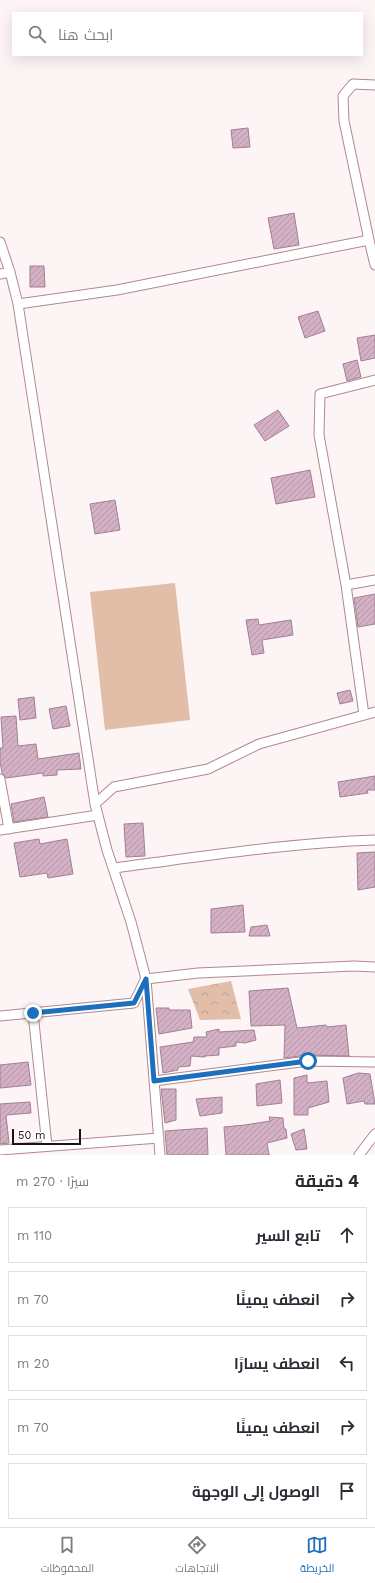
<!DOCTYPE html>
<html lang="ar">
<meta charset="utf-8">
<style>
body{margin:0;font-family:"Work Sans",Cairo,sans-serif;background:#f7f7f7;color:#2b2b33;direction:rtl}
.scale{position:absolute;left:12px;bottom:10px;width:69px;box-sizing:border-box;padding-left:4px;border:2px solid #1e1013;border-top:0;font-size:11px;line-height:14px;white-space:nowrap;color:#1e1013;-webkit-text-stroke:3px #fff;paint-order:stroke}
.stop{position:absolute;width:12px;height:12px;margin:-9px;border:3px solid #1d6fbd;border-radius:50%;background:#fff}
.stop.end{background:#1d6fbd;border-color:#fff;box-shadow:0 1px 4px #0008}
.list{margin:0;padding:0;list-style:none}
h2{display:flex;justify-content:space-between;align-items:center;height:52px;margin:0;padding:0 16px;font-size:17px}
h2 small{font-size:13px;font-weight:400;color:#7c7c81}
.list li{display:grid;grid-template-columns:26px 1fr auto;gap:12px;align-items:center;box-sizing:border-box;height:56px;margin:0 8px 8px;padding:0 8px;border:1px solid #e1e1e2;border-radius:0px}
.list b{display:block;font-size:15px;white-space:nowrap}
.list em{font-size:13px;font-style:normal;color:#7c7c81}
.icon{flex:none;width:22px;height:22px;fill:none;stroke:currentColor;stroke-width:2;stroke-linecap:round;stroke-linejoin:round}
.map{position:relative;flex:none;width:375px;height:1155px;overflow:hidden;direction:ltr}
.search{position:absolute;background:#fff;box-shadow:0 4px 16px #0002;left:12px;right:12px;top:12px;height:44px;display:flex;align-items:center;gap:10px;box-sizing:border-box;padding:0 14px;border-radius:0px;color:#7c7c81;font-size:15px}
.sheet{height:372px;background:#fff}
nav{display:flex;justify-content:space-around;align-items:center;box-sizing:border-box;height:56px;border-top:1px solid #e1e1e2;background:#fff;font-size:11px;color:#7c7c81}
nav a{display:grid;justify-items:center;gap:2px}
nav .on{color:#1d6fbd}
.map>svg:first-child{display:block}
.forest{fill:url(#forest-crowns)}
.park{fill:#e2bda7}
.building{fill:url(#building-hatch);stroke:#a18093}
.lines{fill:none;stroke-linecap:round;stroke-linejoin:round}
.street-casing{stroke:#b08990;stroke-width:11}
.street{stroke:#fff;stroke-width:9}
.route{stroke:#1d6fbd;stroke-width:5}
</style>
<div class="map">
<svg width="375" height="1155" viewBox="0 0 375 1155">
<defs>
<pattern id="forest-crowns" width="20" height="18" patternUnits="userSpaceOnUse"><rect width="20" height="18" fill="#e2bda7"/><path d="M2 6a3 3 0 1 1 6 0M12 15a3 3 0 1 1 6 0" fill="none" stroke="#c1a18f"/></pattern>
<pattern id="building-hatch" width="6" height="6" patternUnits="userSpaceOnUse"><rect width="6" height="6" fill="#d3b0c4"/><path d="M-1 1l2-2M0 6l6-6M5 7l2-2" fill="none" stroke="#b596a8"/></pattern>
</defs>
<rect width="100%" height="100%" fill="#fdf4f5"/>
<path class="forest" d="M231 981 241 1019 200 1020 188 989Z"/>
<path class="park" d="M175 583 190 720 105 730 90 592Z"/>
<path class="building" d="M248 128 250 147 233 148 231 130Z
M294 213 299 245 274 249 268 218Z
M30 266H44L45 287H30Z
M318 311 325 331 305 338 298 317Z
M375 335V358L361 361 357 338Z
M357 360 361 377 347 381 343 364Z
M278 410 289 426 265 441 254 425Z
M310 470 315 497 276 504 271 478Z
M115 500 120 530 95 534 90 504Z
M375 594V624L358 627 354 598Z
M258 619 259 625 291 620 293 635 262 640 264 653 252 655 246 620Z
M350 690 353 701 340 704 337 693Z
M34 697 36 718 20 720 18 699Z
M66 706 70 726 53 729 49 709Z
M16 716 18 746 36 744 38 759 79 753 81 769 57 770V775L43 776V773L6 778 2 773 0 761V748H3L1 717Z
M375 776V790H367L368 793 340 797 338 782Z
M44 797 48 817 14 822 11 804Z
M143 823 145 856 126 857 124 824Z
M39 839 40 844 67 839 73 874 48 878 47 873 20 877 14 843Z
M375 852V887L358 890 357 853Z
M243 905 245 932 211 933V909Z
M267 925 270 936H249L251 927Z
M288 988 297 1028 326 1025 327 1027 346 1025 349 1056 308 1055 284 1058 285 1025 251 1026 249 991Z
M156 1008H169V1010H190L192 1028 159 1034Z
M219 1029V1032L254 1030 256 1040 245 1043 236 1042V1046L219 1048V1055L205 1056V1057L191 1056 190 1066 178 1067V1070L163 1073 160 1047 193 1042 194 1037H207L206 1032Z
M28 1062 31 1085 0 1088V1065Z
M358 1073 370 1074 375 1104H365L364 1101 347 1104 343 1078Z
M307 1075V1083L327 1081 329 1102 308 1108V1115H294V1078Z
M280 1080 282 1103 257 1106 256 1084Z
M161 1089H176V1120L165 1123Z
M222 1097V1113L200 1116 196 1099Z
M30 1102 31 1113 6 1115 9 1143 0 1144V1104Z
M269 1117 283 1118 284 1129H286L287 1138 267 1143 269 1155H226L224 1127 245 1125 270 1121Z
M207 1128 208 1155H167L165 1131Z
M304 1129 307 1149 296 1150 291 1134Z"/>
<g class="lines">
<g class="street-casing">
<path id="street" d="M369 240 344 121 343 96 353 84 375 85
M0 242 10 272
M0 274 10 272 18 304 95 804 107 850 131 922 146 979 160 1155
M18 304 117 290 369 240 375 265
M346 585 375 580
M364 715 346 585 319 435 320 394 375 380
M0 779 9 829
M95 804 114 787 208 769 259 744 375 712
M0 830 98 815
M113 868C200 857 287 843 375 840
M146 979 198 973 354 966 375 967
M33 1013 47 1146
M0 1016 134 1003 145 980
M154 1081 308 1061 375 1062
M0 1150 159 1138
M359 1155 375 1134"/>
</g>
<use href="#street" class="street"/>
</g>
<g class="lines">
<path class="route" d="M33 1013 134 1003 146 979 154 1081 308 1061"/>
</g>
</svg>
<div class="scale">50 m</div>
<div class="stop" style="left:308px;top:1061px"></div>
<div class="stop end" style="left:33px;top:1013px"></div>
<div class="search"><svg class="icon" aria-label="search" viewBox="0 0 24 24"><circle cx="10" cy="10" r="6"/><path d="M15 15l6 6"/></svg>ابحث هنا</div>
</div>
<section class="sheet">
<h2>4 دقيقة<small>سيرًا · 270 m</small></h2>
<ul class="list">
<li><svg class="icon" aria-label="ahead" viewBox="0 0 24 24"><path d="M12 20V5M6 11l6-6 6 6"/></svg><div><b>تابع السير</b></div><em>110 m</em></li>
<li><svg class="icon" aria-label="right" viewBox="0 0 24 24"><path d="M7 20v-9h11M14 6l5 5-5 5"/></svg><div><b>انعطف يمينًا</b></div><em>70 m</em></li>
<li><svg class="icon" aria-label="left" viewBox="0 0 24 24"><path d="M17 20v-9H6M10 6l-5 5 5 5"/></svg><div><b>انعطف يسارًا</b></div><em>20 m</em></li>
<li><svg class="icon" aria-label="right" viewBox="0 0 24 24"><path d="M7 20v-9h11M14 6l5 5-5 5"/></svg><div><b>انعطف يمينًا</b></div><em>70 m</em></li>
<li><svg class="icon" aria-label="arrive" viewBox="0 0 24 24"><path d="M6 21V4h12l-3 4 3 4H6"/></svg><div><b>الوصول إلى الوجهة</b></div></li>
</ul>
</section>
<nav>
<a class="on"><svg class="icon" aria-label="map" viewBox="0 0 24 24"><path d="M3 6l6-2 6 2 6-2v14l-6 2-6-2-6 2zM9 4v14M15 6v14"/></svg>الخريطة</a>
<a><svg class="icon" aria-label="directions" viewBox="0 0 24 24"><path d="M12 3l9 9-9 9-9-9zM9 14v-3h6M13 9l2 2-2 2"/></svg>الاتجاهات</a>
<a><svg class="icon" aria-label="saved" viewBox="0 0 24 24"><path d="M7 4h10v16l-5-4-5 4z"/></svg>المحفوظات</a>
</nav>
